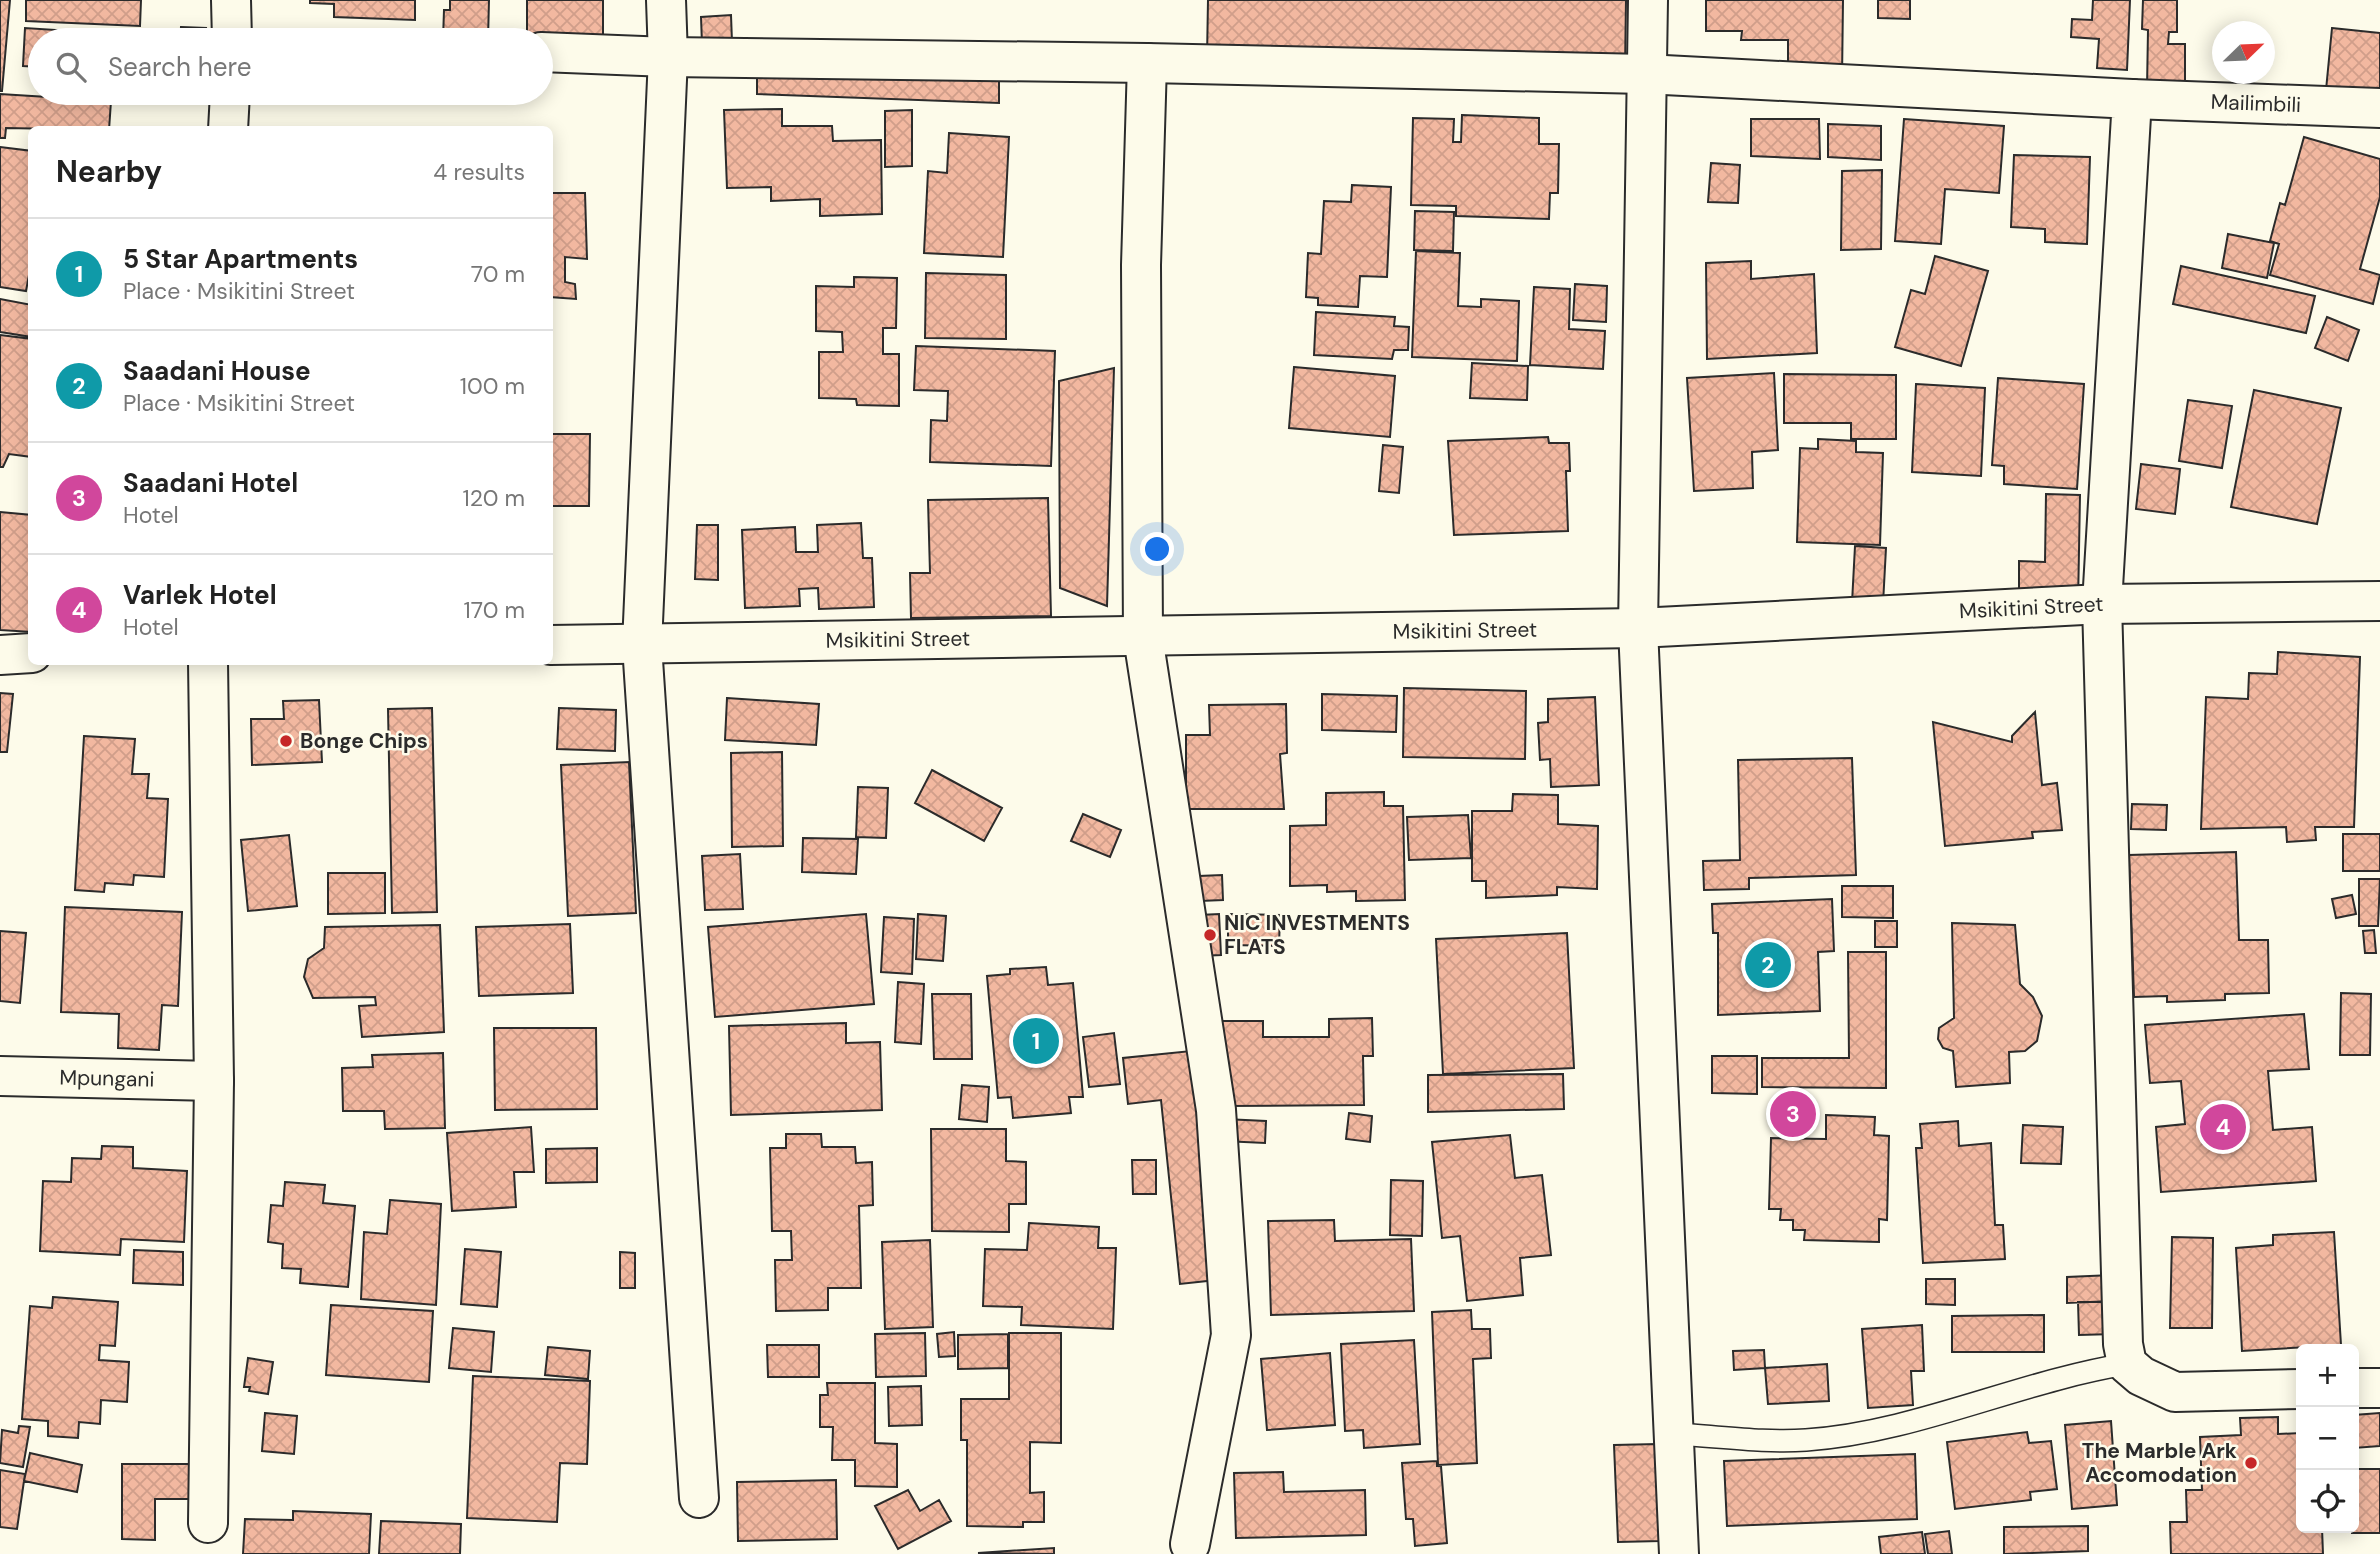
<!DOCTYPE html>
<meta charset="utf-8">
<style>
body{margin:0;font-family:"DM Sans",sans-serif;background:#f2f2f2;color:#222}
.controls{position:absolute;right:21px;bottom:21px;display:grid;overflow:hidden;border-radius:10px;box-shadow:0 4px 18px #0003}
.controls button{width:63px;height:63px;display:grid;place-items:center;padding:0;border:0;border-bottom:2px solid #e0e0e0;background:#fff;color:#222;font:35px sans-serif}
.compass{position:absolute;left:2212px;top:21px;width:63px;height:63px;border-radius:50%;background:#fff;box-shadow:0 4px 18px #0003;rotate:67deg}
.you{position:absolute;left:1158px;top:550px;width:24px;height:24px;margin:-18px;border:5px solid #fff;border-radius:50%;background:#1a73e8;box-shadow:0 0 0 10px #1a73e833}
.badge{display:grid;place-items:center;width:46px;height:46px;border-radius:50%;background:#c62828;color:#fff;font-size:23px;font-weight:700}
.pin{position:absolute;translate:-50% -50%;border:4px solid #fff;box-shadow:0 2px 7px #0006}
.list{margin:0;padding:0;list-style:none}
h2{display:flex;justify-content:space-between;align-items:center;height:91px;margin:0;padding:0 28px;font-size:30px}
h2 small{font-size:23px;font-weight:400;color:#767676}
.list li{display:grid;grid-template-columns:46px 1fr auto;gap:21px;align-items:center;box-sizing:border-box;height:112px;padding:0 28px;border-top:2px solid #e0e0e0}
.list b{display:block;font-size:26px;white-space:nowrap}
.list p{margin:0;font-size:23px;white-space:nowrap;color:#767676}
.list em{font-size:23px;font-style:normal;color:#767676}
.icon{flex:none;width:38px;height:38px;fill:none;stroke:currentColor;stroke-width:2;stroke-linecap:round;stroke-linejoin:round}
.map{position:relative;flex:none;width:2380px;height:1554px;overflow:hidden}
.search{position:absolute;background:#fff;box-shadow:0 4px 18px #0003;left:28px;top:28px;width:525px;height:77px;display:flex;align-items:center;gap:18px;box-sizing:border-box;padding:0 24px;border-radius:38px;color:#767676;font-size:26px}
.panel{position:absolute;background:#fff;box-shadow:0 4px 18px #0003;left:28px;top:126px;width:525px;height:539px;border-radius:10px}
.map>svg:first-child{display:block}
.building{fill:url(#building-cross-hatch);stroke:#2b2b2b;stroke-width:2}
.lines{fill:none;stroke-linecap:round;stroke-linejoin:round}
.service-casing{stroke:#2b2b2b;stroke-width:24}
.minor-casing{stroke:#2b2b2b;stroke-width:42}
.tertiary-casing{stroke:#2b2b2b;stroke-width:42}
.service{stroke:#fdfbea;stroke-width:21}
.minor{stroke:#fdfbea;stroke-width:38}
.tertiary{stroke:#fdfbea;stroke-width:38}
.poi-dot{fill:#c62828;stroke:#fdfbea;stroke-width:2.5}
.labels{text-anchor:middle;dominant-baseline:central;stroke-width:5;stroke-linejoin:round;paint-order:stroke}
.street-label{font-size:21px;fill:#2b2b2b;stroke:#fdfbea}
.poi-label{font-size:21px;font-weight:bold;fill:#2b2b2b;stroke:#fdfbea;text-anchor:start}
</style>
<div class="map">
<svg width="2380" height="1554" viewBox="0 0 2380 1554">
<defs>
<pattern id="building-cross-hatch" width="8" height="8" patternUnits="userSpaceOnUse" patternTransform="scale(1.75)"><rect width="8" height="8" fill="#f2b8a0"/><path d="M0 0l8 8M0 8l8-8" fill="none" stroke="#d09e8a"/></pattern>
</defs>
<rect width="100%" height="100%" fill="#fdfbea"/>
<path class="building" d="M0 0H10L2 91H0Z
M26 0H141L140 26 26 21Z
M310 0H415V20L334 17V4L310 3Z
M450 0H489L488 40H443L444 10H450Z
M527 0H603V40L527 38Z
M1208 0H1626L1625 69 1207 58Z
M1706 0H1843L1842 79 1788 78V40H1741L1742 31H1706Z
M1878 0H1910V19L1878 18Z
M2093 0H2130L2127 70 2097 68 2099 39 2071 37 2072 19 2092 20Z
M2143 0H2177V32H2169L2168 44H2185V90L2147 89 2148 30 2142 29Z
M731 15 732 42 702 44 701 17Z
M181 27 206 28 205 40H40V67L23 66 25 28 180 38Z
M2332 28 2380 33V96L2326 90Z
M757 58 999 66V103L757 94Z
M0 94 111 101 109 130 6 128 5 138H0Z
M782 109V126H832L833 141 881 140 882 214 820 216V199L771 201V187L727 188 724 110Z
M912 110V166L885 167V111Z
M1462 115 1539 118V144H1559L1558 193H1550L1549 219 1456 216V206L1411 205 1413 118 1454 119 1453 142H1461Z
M1751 119H1819L1820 159 1751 156Z
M1904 119 2004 126 1999 193 1945 189 1941 244 1895 241Z
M1828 124 1881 126V160L1828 157Z
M949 133 1009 137 1003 257 924 253 928 171 947 173Z
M2304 137 2380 159V197L2360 269 2380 275 2373 304 2270 275 2279 244 2270 241 2280 203 2285 205Z
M0 147 32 151V259L26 291 0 287Z
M2014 155 2090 157 2087 244 2045 242V229L2011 227Z
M1711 163 1740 165 1738 203 1708 202Z
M1882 170 1881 249 1841 250 1842 171Z
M1352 185 1391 187 1387 277 1360 276 1358 307 1318 305V298L1306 297 1308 253 1321 254 1324 201 1351 202Z
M550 193H585L587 259 565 257V282L575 284 576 299 550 297Z
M1415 211 1454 212 1453 251 1414 250Z
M2228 234 2274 243 2267 278 2222 268Z
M1416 251 1460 253 1458 306 1481 307V299L1519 301 1517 361 1412 357Z
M1935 256 1988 271 1961 366 1895 347 1911 290 1925 294Z
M1751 261V279L1814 274 1817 353 1707 359 1706 263Z
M2181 266 2315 296 2306 333 2173 304Z
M926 273 1006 275V339L925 338Z
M854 277 897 278 896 328H883V354H899V406L857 405 856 399 819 398V352H843L842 332 816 331V286L854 287Z
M1575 284 1607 286 1606 322 1573 320Z
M1534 287 1570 289 1569 329 1605 331 1603 369 1530 365Z
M0 299 32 305V337L0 332Z
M1316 312 1395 317 1394 326 1409 327 1408 350H1394L1392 359 1314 355Z
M2327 317 2359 330 2348 361 2315 348Z
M0 335 32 339V457L9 454 3 467H0Z
M916 346 1055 351 1051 466 930 462 931 420 947 421 948 391 914 390Z
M1472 363 1528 366 1527 400 1470 398Z
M1294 367 1395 376 1390 437 1289 428Z
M1114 368 1107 606 1060 588 1059 381Z
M1774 373 1778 450 1752 452 1753 488 1694 491 1687 378Z
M1784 374 1896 375V439H1851V423H1784Z
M1998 378 2084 384 2077 489 2004 484V466L1992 465Z
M1916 384 1985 388 1981 476 1912 472Z
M2254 390 2341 408 2317 524 2231 507Z
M2188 400 2232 406 2222 468 2179 461Z
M550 434H590L589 506H550Z
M1548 437 1549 443H1569L1570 471H1566L1568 531 1454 535 1448 441Z
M1818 439 1856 441V452L1883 453 1880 545 1797 542 1800 448 1818 449Z
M1383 445 1403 447 1399 493 1379 491Z
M2141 464 2180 469 2175 514 2136 509Z
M2046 494 2080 495 2078 605 2019 604V561L2045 562Z
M1048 498 1051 616 911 618 910 573H930L928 500Z
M0 512 32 515V632L0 630Z
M861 523 863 558H872L874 607 819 609 818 588 799 589 800 606 745 608 742 530 795 527 796 552H818L817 525Z
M697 525H718V580L695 579Z
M1855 546 1886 548 1883 604 1852 603Z
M2278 652 2360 657 2354 827H2315L2316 840 2287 842 2286 827 2201 829 2206 697 2248 699 2249 673 2277 674Z
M1404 688 1526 691 1525 759 1403 757Z
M0 693 13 694 7 752H0Z
M1322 694 1397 696 1396 732 1322 730Z
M1595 697 1599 785 1551 787 1550 759 1540 760 1538 723 1548 722V699Z
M727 698 819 704 816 745 725 740Z
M319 700 322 762 252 765 251 719H284L283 701Z
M1286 704 1287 753 1280 754 1284 809H1186V735H1210L1209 705Z
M432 708 437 912 392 913 388 709Z
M559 708 616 710 615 751 557 749Z
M2035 712 2042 785 2057 783 2062 830 2032 832 2033 838 1945 846 1933 722 2012 742V736Z
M84 736 135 739 132 774H149L147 798 168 799 164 877 134 875 133 885 105 883 104 892 75 890Z
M782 752 783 846 732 847 731 753Z
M1852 758 1856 875 1749 878V889L1704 890 1703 861 1740 860 1738 760Z
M629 762 636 913 568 916 561 765Z
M932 770 1002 808 984 841 915 803Z
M858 787 888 788 886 838 856 837Z
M1384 792V806H1403L1405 900 1356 901V891L1327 892V885L1290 886V826L1326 825V793Z
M1513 794 1558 795V824L1598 826 1597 889 1557 887V895L1486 898V881H1472V811H1512Z
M2132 804 2167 805 2166 830 2131 829Z
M1083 814 1121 830 1110 857 1071 841Z
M1468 815 1471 858 1409 860 1407 817Z
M2343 834H2380V871H2343Z
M289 835 297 906 248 911 241 840Z
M803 838 858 839 856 874 802 872Z
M2236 852 2239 940H2268L2269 993 2225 994V1000L2167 1002V996L2134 997 2129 855Z
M740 854 743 909 705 910 702 856Z
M328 873H385V913L328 914Z
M1222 875 1223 900 1200 901 1199 876Z
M2359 879H2380L2378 926H2359Z
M1842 886H1893V918L1842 917Z
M2352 895 2356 914 2336 918 2332 899Z
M1832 899 1834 951 1818 952 1820 1011 1718 1015V933H1713L1712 904Z
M65 907 182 912 178 1006 162 1005 159 1050 118 1048 119 1014 61 1012Z
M866 914 874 1004 715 1017 708 927Z
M918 914 946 916 943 961 916 959Z
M1219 914 1221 955 1200 956 1199 915Z
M1228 914 1280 915 1279 946 1228 945Z
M884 917 914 919 912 974 881 972Z
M1875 921H1897V947H1875Z
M1952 923 2015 925 2020 984 2033 997 2042 1016 2037 1041 2025 1051 2009 1052 2010 1083 1956 1087 1953 1051 1943 1048 1938 1039 1939 1028 1954 1018Z
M570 924 573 993 479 996 476 927Z
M440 925 444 1032 362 1037 359 1006 376 1005 375 997 313 998 304 977 308 959 324 948 325 927Z
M2374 930 2376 953H2365L2363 931Z
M0 931 26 933 20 1003 0 1001Z
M1567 933 1574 1068 1443 1074 1436 939Z
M1848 952H1886V1088L1762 1087V1058H1849Z
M1046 967 1048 985 1073 983 1083 1097H1069L1071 1113 1013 1118 1011 1097 998 1098 987 976 1010 974V969Z
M898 982 924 984 921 1044 895 1042Z
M2341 993 2371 994 2370 1055H2340Z
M932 994H971L972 1059H934Z
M2304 1014 2309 1069 2268 1071 2273 1130 2312 1127 2316 1181 2161 1192 2156 1127 2185 1124 2181 1081 2150 1083 2145 1025Z
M1372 1018 1373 1056H1363L1364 1105 1226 1106 1217 1021H1263V1037H1329V1019Z
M846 1023V1043L880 1042 882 1110 731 1115 729 1026Z
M494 1028H596L597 1109 495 1110Z
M1114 1033 1120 1084 1089 1087 1083 1037Z
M1191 1051 1216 1280 1180 1284 1161 1100 1128 1104 1123 1058Z
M443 1053 445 1128 385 1129 384 1111H343L342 1068 373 1067 372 1055Z
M1712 1056H1757V1094L1712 1093Z
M1563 1074 1564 1109 1428 1112V1075Z
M962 1085 989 1087 987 1122 959 1119Z
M1349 1113 1372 1116 1370 1142 1346 1139Z
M1826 1115 1875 1117 1874 1135 1889 1136 1887 1220 1879 1219V1242L1804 1240 1805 1230H1793V1220H1780L1781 1209H1769L1771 1138 1826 1139Z
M1224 1119 1266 1121 1265 1143 1223 1141Z
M1958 1121 1959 1146 1991 1143 1995 1225H2003L2005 1259 1923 1263 1916 1148H1922L1920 1124Z
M2023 1125 2063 1127 2061 1164 2021 1163Z
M531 1127 534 1172H514L516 1207 452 1211 447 1133Z
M931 1129H1006V1161L1026 1162V1204H1009V1232L932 1231Z
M786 1134H821L822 1147H855L856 1163 872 1162 873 1205 859 1206 861 1288H828V1310L776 1311 775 1260H792L791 1231H772L770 1148H786Z
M1510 1135 1515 1178 1542 1175 1551 1255 1520 1258 1523 1295 1467 1301 1460 1236 1442 1238 1432 1142Z
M102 1146 133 1147V1168L187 1171 184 1242 121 1239 120 1255 40 1251 43 1181 71 1182 72 1158 101 1159Z
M597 1148V1182L546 1183V1149Z
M1132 1160H1156V1194H1133Z
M1391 1180 1423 1181 1422 1236 1390 1235Z
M285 1182 325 1185 323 1203 355 1206 348 1287 300 1283 301 1269 282 1268 283 1244 268 1242 271 1205 283 1206Z
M390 1200 441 1204 436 1305 361 1299 364 1232 387 1234Z
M1334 1220 1335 1241 1411 1239 1414 1311 1271 1315 1268 1221Z
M1029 1223 1099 1227 1098 1248H1116L1113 1329 1021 1325 1022 1307 983 1306 985 1249 1027 1250Z
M2334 1232 2341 1345 2242 1351 2236 1248 2273 1245V1235Z
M2172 1237 2213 1238 2212 1328H2170Z
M930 1240 933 1327 885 1329 882 1242Z
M465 1249 501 1252 497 1307 461 1304Z
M134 1250 183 1252V1285L133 1283Z
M620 1252 635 1253V1288H620Z
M2112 1275 2113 1301 2067 1303V1277Z
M1926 1279H1955V1305L1926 1304Z
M53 1297 118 1302 115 1346 100 1345 99 1360 129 1362 127 1402 101 1400 100 1424 79 1422 78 1438 48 1436V1421L22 1419 30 1306 52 1308Z
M2078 1302H2114V1334L2079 1335Z
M331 1305 433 1311 429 1382 326 1375Z
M1471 1310 1472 1329H1490L1491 1358 1473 1359 1477 1463 1438 1465 1432 1312Z
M2044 1315V1352H1952V1316Z
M1922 1325 1924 1371H1911L1913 1405 1868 1408 1862 1329Z
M453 1328 494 1332 491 1372 449 1368Z
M954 1332 955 1356 939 1357 937 1334Z
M925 1333 926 1376 876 1377 875 1334Z
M1009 1333H1061V1443L1030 1442V1493L1044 1492V1522H1023V1527L967 1526V1440H961V1399H1009Z
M1008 1334V1368L958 1369V1335Z
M1414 1340 1420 1444 1364 1448 1363 1430 1345 1431 1341 1344Z
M767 1345H819V1377H768Z
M548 1347 590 1351 588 1379 545 1375Z
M1764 1350 1765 1368 1734 1370 1733 1351Z
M1330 1353 1335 1425 1267 1430 1261 1359Z
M248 1358 273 1362 268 1394 249 1391 250 1387H244Z
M1827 1364 1829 1401 1768 1404 1765 1368Z
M473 1376 590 1381 587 1464 560 1463 557 1522 467 1518Z
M827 1383H875V1443L897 1444V1487L855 1486V1460H832L833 1427H820V1395H828Z
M921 1386 922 1425 889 1426 888 1387Z
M265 1413 297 1416 294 1454 262 1451Z
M2380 1413V1446L2354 1448V1415Z
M2278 1417V1434L2301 1433V1528H2322L2323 1554H2171L2170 1522H2187L2186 1490H2202L2200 1437 2241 1435 2240 1418Z
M2111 1421 2117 1505 2072 1509 2065 1425Z
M19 1426 30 1427 23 1467 0 1463 2 1430 18 1433Z
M2027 1432 2029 1443 2051 1441 2057 1489 2030 1492 2031 1500 1955 1509 1947 1442Z
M1657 1444 1660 1541 1618 1542 1614 1445Z
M30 1453 82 1465 77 1492 24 1481Z
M1915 1454 1917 1519 1727 1526 1724 1461Z
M1437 1461V1466H1441L1447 1543 1415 1546 1413 1519H1406L1402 1463Z
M122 1464H195V1499H155V1540L122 1539Z
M2354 1469H2380V1533H2352Z
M0 1470 25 1474 17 1529 0 1527Z
M1283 1472 1284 1492 1365 1490 1366 1535 1236 1538 1234 1473Z
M836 1480 837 1539 738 1541 737 1482Z
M908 1490 920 1511 939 1500 951 1521 898 1549 875 1506Z
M293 1511 371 1514 369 1554H243L245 1519 293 1520Z
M381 1521 461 1524 460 1554H379Z
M2088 1526V1551L2004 1554V1527Z
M1949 1531 1952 1554H1928L1925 1534Z
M1922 1532 1925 1554H1881L1879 1537Z
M1054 1548V1554L978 1553Z"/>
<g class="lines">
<g class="service-casing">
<path id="service" d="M1673 1434C1717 1436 1763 1443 1806 1440 1914 1433 2020 1381 2127 1364"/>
</g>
<g class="minor-casing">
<g id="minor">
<path d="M231 0 232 40"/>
<path d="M666 0 668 57 642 645 699 1498"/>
<path d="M1648 0 1638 628 1679 1554"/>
<path d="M541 52 668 57 1147 63 1645 74 2132 99 2102 604 2123 1344 2127 1364 2141 1376 2175 1392 2301 1389"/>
<path d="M1147 63 1141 265 1143 637 1216 1110 1231 1335 1190 1544"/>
<path id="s1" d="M2132 99 2380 108"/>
<path d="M228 130 230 93"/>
<path d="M208 662 214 1081 208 1523"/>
<path id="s2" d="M0 1076 214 1081"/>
<path d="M2354 1388H2380"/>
</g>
</g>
<g class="tertiary-casing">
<g id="tertiary">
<path id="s3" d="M550 645 1638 628 2102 604 2380 601"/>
<path d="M0 655 32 653"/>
</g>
</g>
<use href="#service" class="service"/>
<use href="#minor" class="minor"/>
<use href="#tertiary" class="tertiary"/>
</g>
<g class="poi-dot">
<circle cx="286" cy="741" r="7"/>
<circle cx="1210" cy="935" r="7"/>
<circle cx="2251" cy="1463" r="7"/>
</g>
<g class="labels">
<g class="street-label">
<text stroke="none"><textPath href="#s1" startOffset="124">Mailimbili</textPath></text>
<text stroke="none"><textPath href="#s3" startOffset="1482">Msikitini Street</textPath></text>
<text stroke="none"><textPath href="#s3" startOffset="915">Msikitini Street</textPath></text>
<text stroke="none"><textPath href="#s3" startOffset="348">Msikitini Street</textPath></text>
<text stroke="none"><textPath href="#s2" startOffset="107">Mpungani</textPath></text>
</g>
<g class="poi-label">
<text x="300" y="741">Bonge Chips</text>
<text x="1224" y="923">NIC INVESTMENTS<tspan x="1224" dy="24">FLATS</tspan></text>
<text x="2237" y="1451" text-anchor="end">The Marble Ark<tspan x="2237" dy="24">Accomodation</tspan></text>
</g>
</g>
</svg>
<div class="controls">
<button>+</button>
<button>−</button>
<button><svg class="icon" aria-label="locate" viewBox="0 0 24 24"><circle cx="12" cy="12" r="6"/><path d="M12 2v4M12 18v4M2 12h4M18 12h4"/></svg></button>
</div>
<svg class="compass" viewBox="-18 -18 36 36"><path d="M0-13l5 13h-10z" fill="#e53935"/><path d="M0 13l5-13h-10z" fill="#767676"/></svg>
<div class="you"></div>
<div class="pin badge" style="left:1036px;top:1041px;background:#0f9aa8">1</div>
<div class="pin badge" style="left:1768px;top:965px;background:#0f9aa8">2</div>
<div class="pin badge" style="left:1793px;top:1114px;background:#d1479c">3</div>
<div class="pin badge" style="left:2223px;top:1127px;background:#d1479c">4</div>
<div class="search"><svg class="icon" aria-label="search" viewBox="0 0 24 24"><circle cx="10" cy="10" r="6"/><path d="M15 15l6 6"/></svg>Search here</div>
<section class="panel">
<h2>Nearby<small>4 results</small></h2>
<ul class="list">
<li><span class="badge" style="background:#0f9aa8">1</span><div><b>5 Star Apartments</b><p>Place · Msikitini Street</p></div><em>70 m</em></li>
<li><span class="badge" style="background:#0f9aa8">2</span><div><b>Saadani House</b><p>Place · Msikitini Street</p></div><em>100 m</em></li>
<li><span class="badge" style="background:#d1479c">3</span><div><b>Saadani Hotel</b><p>Hotel</p></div><em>120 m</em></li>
<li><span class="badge" style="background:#d1479c">4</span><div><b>Varlek Hotel</b><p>Hotel</p></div><em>170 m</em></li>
</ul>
</section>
</div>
